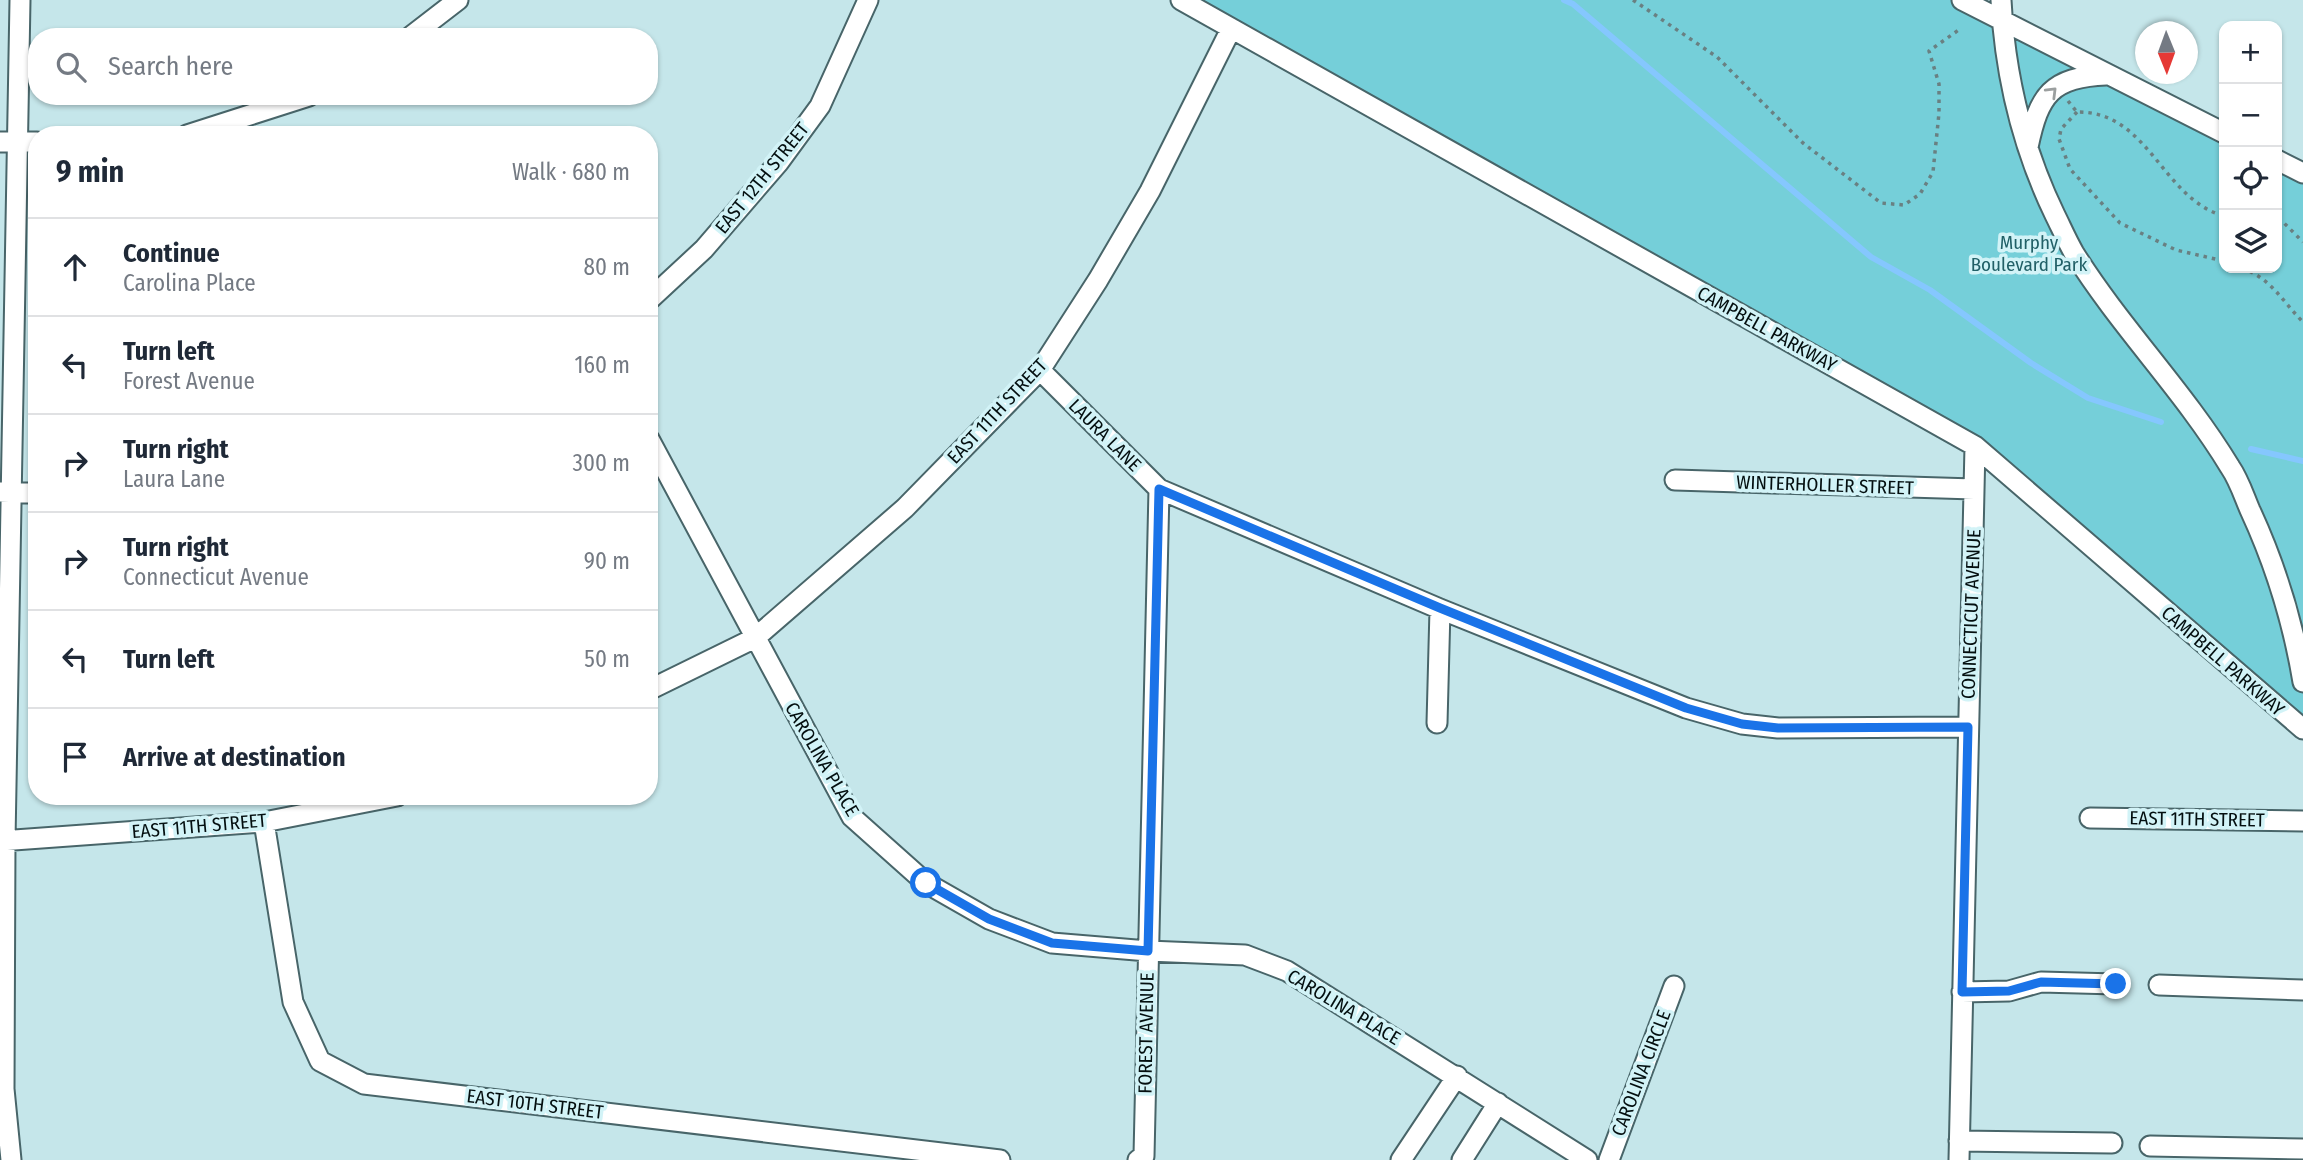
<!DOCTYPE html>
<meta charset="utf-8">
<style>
body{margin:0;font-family:"Fira Sans Condensed",sans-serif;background:#f6f6f7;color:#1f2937}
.controls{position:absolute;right:21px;top:21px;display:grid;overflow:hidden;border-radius:14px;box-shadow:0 2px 5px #0004}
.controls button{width:63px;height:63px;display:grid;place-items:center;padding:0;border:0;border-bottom:2px solid #e0e1e3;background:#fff;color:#1f2937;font:35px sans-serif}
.compass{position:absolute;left:2135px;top:21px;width:63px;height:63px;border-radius:50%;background:#fff;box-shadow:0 2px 5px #0004;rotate:179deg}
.stop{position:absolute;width:21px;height:21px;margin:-16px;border:5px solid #1a73e8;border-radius:50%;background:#fff}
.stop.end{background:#1a73e8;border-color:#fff;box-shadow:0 2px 7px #0008}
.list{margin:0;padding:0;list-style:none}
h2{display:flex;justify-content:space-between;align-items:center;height:91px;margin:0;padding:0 28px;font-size:30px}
h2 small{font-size:23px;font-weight:400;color:#747a83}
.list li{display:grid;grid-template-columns:46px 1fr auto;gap:21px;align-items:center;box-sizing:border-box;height:98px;padding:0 28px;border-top:2px solid #e0e1e3}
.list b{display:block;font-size:26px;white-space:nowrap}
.list p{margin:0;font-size:23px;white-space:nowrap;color:#747a83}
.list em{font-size:23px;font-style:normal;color:#747a83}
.icon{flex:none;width:38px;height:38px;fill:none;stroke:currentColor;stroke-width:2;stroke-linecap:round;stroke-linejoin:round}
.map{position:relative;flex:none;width:2303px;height:1160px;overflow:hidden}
.search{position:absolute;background:#fff;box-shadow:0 2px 5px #0004;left:28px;top:28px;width:630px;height:77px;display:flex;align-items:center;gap:18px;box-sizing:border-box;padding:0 24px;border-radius:28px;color:#747a83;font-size:26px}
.panel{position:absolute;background:#fff;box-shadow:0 2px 5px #0004;left:28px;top:126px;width:630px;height:679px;border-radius:28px}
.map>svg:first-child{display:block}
.park{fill:#75cfd9}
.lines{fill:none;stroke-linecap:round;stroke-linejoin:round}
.stream{stroke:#85c7fe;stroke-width:6}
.minor-casing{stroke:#486569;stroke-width:23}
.path{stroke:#698082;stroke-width:3.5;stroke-dasharray:3.5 5;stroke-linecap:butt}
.minor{stroke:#fff;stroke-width:19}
.oneway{stroke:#9b9f9f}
.route{stroke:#1a73e8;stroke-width:9}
.labels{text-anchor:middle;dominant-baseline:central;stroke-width:7;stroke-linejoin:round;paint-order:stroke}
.street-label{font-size:19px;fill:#040f10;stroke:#d2f3f7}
.park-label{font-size:19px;fill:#216067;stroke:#d2f3f7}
</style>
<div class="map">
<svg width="2303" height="1160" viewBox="0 0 2303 1160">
<rect width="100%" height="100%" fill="#c5e6ea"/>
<path class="park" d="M1181 0H1962L2224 133V268H2277V160L2303 173V729L1975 446Z"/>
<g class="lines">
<path class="stream" d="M1564 0 1573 4 1871 257 1930 290 2031 363 2088 398 2161 422
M2251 449 2303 461"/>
<g class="minor-casing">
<path id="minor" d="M1181 0 1975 446 2303 729
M1962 0 2224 133
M2001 0C2005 75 2022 147 2055 215 2061 227 2067 241 2074 253 2121 328 2184 391 2230 467 2239 480 2244 496 2250 510 2276 566 2293 622 2303 682
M410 37 458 0
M187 135 309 96
M0 142H37
M2028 147C2039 95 2051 77 2106 75
M2277 160 2303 173
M649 300 704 249 779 162 820 106 868 0
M1040 370 1159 489 1440 609 1686 708 1742 724 1778 728 1967 727
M649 439 852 817 926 883 989 919 1052 943 1148 951 1245 955 1287 971 1587 1160
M1675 480 1974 489
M0 492 37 493
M649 690 755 638 905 508 1040 370 1098 280 1150 191 1231 29
M1437 723 1440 609
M2090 818 2303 821
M264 822 293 1002 320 1061 364 1084 1000 1160
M0 841 264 822 397 796
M2159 985 2303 990
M1962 992 2009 991 2041 982 2116 984
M1959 1141 2112 1143
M2150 1146 2303 1149
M11 1160 4 1089 5 841 20 0
M1138 1160 1144 1156 1159 489
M1401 1160 1457 1076
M1462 1160 1498 1103
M1609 1160 1674 986
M1959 1160 1975 446"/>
</g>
<path class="path" d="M1633 0 1717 57 1803 143 1881 203 1904 205 1920 194 1933 172 1939 113V84L1929 51 1960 29
M2068 101 2077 112C2149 111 2162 199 2224 216
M2077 112 2061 129 2059 139 2070 169 2120 223 2176 250 2224 261
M2277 220 2284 223 2303 242
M2242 268C2273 280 2281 300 2303 322"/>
<use href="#minor" class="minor"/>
</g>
<defs><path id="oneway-chevron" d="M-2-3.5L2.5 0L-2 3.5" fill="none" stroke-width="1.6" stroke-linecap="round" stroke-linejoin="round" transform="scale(1.75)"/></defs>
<use class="oneway" href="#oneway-chevron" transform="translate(2052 92) rotate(-45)"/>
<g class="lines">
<path class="route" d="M926 883 989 919 1052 943 1148 951 1159 489 1440 608 1686 708 1742 724 1778 728 1968 727 1962 992 2009 991 2041 982 2116 984"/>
</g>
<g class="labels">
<g class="street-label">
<text transform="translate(762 178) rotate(-51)">EAST 12TH STREET</text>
<text transform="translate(1767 329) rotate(29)">CAMPBELL PARKWAY</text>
<text transform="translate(997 411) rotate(-47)">EAST 11TH STREET</text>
<text transform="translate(1105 435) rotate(45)">LAURA LANE</text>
<text transform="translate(1825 485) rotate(2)">WINTERHOLLER STREET</text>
<text transform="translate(1971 614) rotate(-88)">CONNECTICUT AVENUE</text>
<text transform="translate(2223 661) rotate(41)">CAMPBELL PARKWAY</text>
<text transform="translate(822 759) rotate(60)">CAROLINA PLACE</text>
<text transform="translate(2197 819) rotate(1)">EAST 11TH STREET</text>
<text transform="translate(199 826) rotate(-5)">EAST 11TH STREET</text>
<text transform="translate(1344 1007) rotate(31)">CAROLINA PLACE</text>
<text transform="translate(1146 1033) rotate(-89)">FOREST AVENUE</text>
<text transform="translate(1641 1073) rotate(-69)">CAROLINA CIRCLE</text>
<text transform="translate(535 1104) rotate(7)">EAST 10TH STREET</text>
</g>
<g class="park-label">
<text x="2029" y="242">Murphy<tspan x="2029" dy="22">Boulevard Park</tspan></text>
</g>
</g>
</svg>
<div class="controls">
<button>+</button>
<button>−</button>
<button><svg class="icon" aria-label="locate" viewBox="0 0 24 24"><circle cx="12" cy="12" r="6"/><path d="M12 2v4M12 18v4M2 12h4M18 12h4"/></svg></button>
<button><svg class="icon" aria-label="layers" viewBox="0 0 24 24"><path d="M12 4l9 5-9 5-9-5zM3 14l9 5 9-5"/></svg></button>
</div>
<svg class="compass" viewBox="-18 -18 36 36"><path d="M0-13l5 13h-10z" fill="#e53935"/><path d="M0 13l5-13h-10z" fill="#747a83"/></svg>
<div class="stop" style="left:926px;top:883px"></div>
<div class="stop end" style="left:2116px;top:984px"></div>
<div class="search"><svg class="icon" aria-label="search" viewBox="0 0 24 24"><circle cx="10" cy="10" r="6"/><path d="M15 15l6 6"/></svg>Search here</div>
<section class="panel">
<h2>9 min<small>Walk · 680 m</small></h2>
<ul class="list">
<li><svg class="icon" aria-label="ahead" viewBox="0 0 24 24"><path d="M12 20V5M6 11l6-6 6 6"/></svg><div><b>Continue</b><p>Carolina Place</p></div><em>80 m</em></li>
<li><svg class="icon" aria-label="left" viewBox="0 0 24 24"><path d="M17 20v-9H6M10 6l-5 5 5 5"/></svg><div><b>Turn left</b><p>Forest Avenue</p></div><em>160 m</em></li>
<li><svg class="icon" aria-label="right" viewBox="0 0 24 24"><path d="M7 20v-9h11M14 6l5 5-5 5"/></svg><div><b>Turn right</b><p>Laura Lane</p></div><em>300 m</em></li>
<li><svg class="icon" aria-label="right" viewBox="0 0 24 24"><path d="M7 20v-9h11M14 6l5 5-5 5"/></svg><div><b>Turn right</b><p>Connecticut Avenue</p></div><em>90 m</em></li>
<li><svg class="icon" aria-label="left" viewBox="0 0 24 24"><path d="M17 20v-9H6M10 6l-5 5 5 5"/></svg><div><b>Turn left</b></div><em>50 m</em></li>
<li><svg class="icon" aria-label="arrive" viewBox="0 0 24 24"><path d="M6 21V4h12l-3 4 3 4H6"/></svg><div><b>Arrive at destination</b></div></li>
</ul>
</section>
</div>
